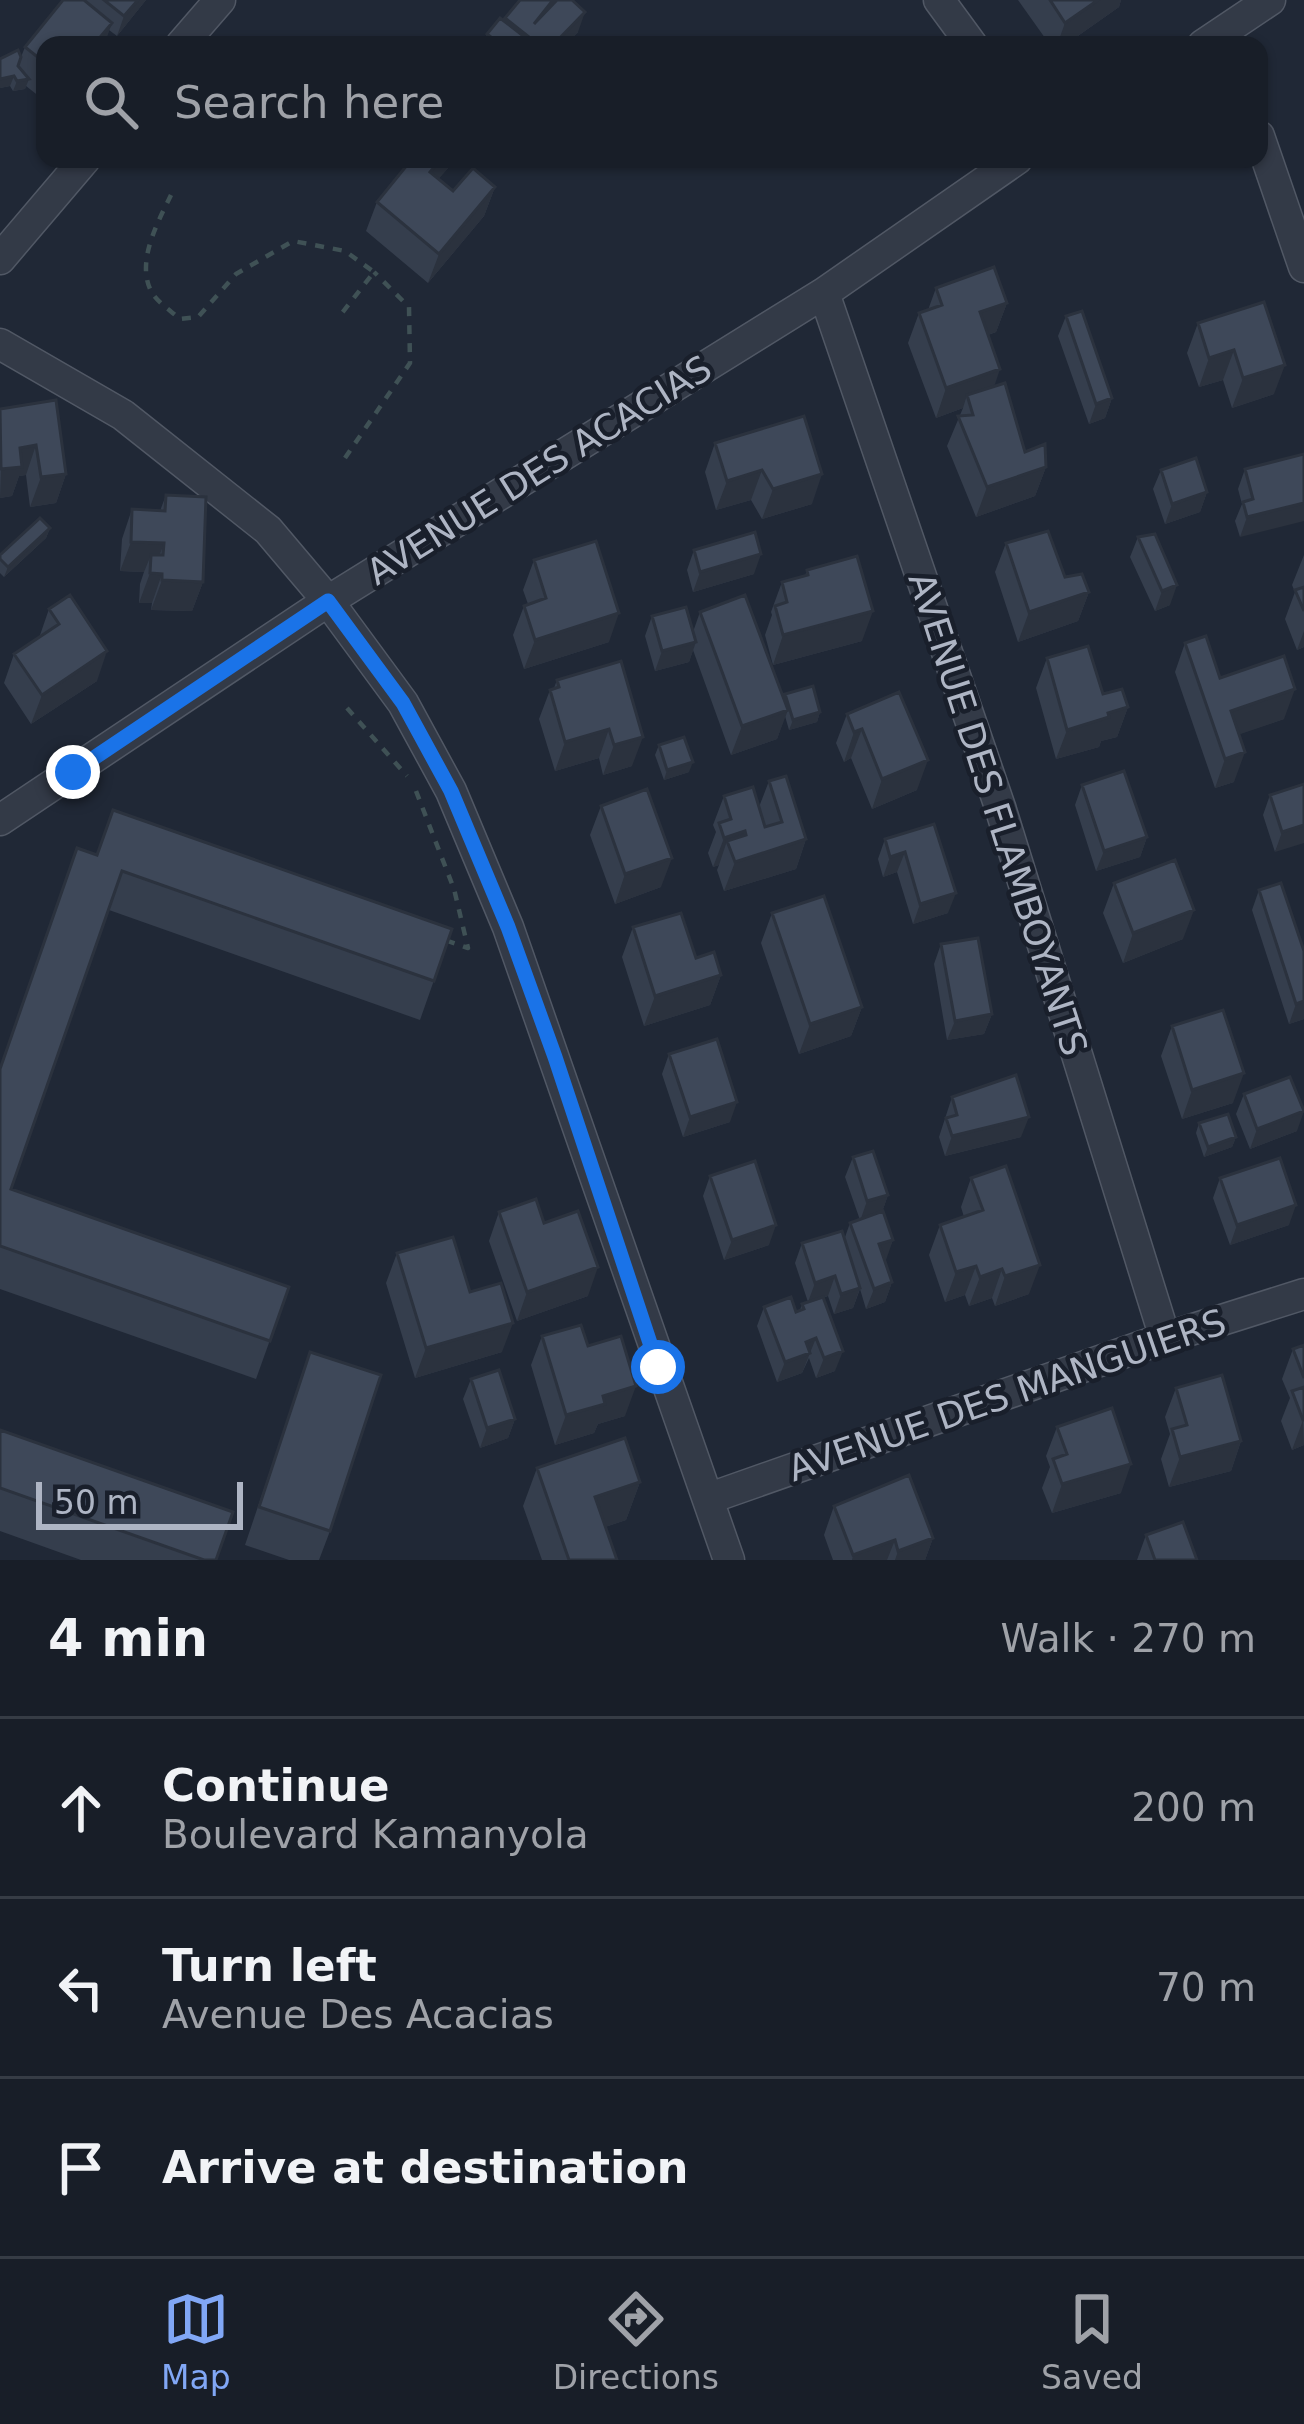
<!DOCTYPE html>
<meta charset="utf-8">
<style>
body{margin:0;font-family:"DejaVu Sans",sans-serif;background:#212730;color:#f1f3f6}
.scale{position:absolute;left:36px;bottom:30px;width:207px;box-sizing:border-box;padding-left:12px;border:6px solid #aeb5c4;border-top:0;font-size:33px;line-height:42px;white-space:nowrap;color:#aeb5c4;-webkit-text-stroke:9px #191f2b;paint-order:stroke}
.stop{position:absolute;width:36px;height:36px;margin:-27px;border:9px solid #1a73e8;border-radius:50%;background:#fff}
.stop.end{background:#1a73e8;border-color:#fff;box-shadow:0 3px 12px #0008}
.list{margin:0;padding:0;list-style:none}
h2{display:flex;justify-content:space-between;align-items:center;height:156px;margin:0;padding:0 48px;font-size:51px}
h2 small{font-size:39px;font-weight:400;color:#9fa2a8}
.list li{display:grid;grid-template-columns:78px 1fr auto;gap:36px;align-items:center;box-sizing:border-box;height:180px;padding:0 48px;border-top:3px solid #363c45}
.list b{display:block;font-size:45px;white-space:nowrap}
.list p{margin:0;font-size:39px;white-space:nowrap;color:#9fa2a8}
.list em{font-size:39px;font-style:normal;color:#9fa2a8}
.icon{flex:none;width:66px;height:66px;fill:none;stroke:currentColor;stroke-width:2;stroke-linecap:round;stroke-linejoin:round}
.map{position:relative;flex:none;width:1304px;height:1560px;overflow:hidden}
.search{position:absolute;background:#181e28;box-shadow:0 3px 9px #0004;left:36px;right:36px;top:36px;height:132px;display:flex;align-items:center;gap:30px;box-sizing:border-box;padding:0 42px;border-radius:24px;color:#9fa2a8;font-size:45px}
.sheet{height:696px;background:#181e28}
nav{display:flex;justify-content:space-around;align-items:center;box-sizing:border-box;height:168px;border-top:3px solid #363c45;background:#181e28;font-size:33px;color:#9fa2a8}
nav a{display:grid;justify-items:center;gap:6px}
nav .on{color:#81a7f5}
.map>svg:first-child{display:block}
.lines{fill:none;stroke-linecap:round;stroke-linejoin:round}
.minor-casing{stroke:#515865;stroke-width:33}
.path{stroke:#3f5155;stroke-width:4.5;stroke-dasharray:9 9;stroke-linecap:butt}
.minor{stroke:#333a47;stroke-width:30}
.wall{fill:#353e4d}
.shaded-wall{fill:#2b323e}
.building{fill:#3e4859;stroke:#2b323e;stroke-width:3}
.route{stroke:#1a73e8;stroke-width:15}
.labels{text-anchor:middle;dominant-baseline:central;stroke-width:9;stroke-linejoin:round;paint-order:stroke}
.street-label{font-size:36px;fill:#aeb5c4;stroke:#191f2b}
</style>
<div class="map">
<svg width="1304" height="1560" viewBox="0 0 1304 1560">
<rect width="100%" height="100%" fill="#202836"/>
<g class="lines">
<g class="minor-casing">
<path id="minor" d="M939 0 972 45
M181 45 220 0
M1203 45 1270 0
M1259 136 1304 267
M0 259 85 159
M824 293 1000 807 1165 1338
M0 344 123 415 268 530 328 601 403 703 451 791 508 927 729 1560
M0 820 328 601 824 293 1017 159
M710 1498 1165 1338 1304 1294"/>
</g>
<path class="path" d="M171 195C158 222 136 261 151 291 156 301 171 311 180 319L198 317 236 274 293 241 345 251 374 272 342 313
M345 458 410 363 409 307 374 272
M347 708 407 776
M416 791 454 889 468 948 442 939"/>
<use href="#minor" class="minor"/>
</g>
<path class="wall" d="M63 0H146L117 36 109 30 104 45H45V101L26 86 25 89 13 91 10 86 0 88 21 57 25 47Z
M1018 0H1121L1119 7 1065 45H1050Z
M505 18 578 32 565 45H483L487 34 504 21Z
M450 166 438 179 453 191 495 187 484 216 428 283 366 231 377 202Z
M936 288 1007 303 996 332 988 335 994 387 1025 452 1046 467 1035 496 976 517 947 446 963 408 936 418 908 343 919 313 928 310Z
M1264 302 1274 394 1232 408 1223 380 1199 387 1187 353 1198 323Z
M1066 316 1112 398 1105 418 1089 424 1058 336Z
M0 409 66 474 56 503 30 507 26 475 19 476 12 496 0 498Z
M804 416 812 504 762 519 751 500 716 510 705 472 715 443Z
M1304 454 1240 537 1235 521 1242 504 1238 489 1245 469Z
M1161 470 1207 492 1200 512 1165 524 1153 489Z
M166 495 203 582 192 611 151 610 152 603H139L140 584 144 572 120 571 122 539 132 509 160 511Z
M50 528 46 538 4 577 0 573V555Z
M1138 537 1170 605 1155 611 1130 557Z
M1006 543 1089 592 1078 621 1018 642 995 572Z
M694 550 754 574 693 592 687 570Z
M1304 555V647L1297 650 1285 619 1295 592 1292 585Z
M534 560 609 642 524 669 513 635 524 606 528 604 523 590Z
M807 570 862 641 773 665 765 635 772 615 771 612 782 582 805 576Z
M49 609 97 681 31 724 4 683 14 654 39 638Z
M700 612 784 699 785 694 820 712 817 722 789 730 785 716 777 739 731 755 693 650 689 662 655 671 645 636 652 616 693 632Z
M1185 643 1220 678 1284 719 1239 734 1234 782 1215 788 1175 672Z
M1047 658 1103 694 1128 707 1117 737 1101 741 1099 747 1056 759 1036 688Z
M621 661 632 766 603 775 599 758 555 771 539 719 550 690 554 688 557 680Z
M847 714 917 790 872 809 851 758 844 762 836 743Z
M659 745 689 772 664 780 655 755Z
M769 781 806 839 796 869 724 891 717 870 719 865 713 867 708 853 716 832 713 825 724 796 759 807Z
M1304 784 1275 852 1263 815 1270 795Z
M1082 785 1147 837 1140 857 1096 871 1075 805Z
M601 806 661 887 615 904 590 835Z
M934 824 948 913 913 924 897 872 883 877 878 859 885 839Z
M97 854 452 929 420 1020 109 910 11 1189 289 1287 256 1379 0 1289V1068Z
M1114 883 1183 939 1123 963 1103 913Z
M1259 890 1304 951V1019L1289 1024 1252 910Z
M772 913 862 1007 851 1036 799 1054 761 943Z
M633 927 696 958 721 975 710 1005 644 1026 622 957Z
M941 944 992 1014 984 1034 947 1040 934 964Z
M1172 1026 1233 1103 1182 1119 1161 1056Z
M669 1054 730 1122 683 1137 662 1074Z
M1244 1094 1297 1131 1250 1149 1236 1114Z
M952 1097 1021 1137 945 1156 939 1137Z
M1199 1123 1236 1137 1232 1147 1204 1157 1196 1133Z
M853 1157 888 1195 882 1212 893 1240 884 1260 892 1282 885 1302 866 1309 860 1289 853 1308 834 1314 828 1296 823 1298 835 1371 816 1378 809 1358 802 1373 777 1382 757 1326 764 1307 796 1312 800 1310 802 1304 808 1302 795 1263 802 1243 844 1240 850 1223 860 1220 845 1177Z
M710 1176 769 1245 724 1260 703 1196Z
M971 1178 1029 1294 995 1306 992 1298 969 1306 965 1295 945 1302 929 1255 940 1225 964 1217 961 1207Z
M1220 1178 1289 1225 1230 1245 1213 1198Z
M499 1212 544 1223 588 1296 517 1321 489 1241Z
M397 1253 470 1292 502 1352 415 1378 386 1283Z
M542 1336 588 1346 625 1416 598 1424 594 1433 555 1445 531 1365Z
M1304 1345V1445L1292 1450 1281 1421 1290 1398 1282 1379 1293 1349Z
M310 1352 330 1531 319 1560H289L245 1545Z
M471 1379 515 1419 508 1438 480 1448 463 1399Z
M1176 1388 1241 1441 1231 1471 1169 1487 1161 1459 1170 1434 1165 1417Z
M1057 1427 1121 1493 1052 1513 1042 1488 1050 1467 1046 1456Z
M0 1430 216 1560H81L0 1531Z
M537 1468 640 1482 626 1520 605 1527 617 1560H542L523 1506Z
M834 1506 933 1538 925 1560H833L824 1535Z
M1146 1535 1197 1560H1137Z"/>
<path class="shaded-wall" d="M138 0H146L117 36 124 16Z
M1098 0H1121L1119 7 1065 45H1057L1065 23Z
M585 12 578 32 565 45H553Z
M112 23 104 45H95L97 41Z
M14 76 10 86 0 88V79Z
M29 79 25 89 13 91 17 81Z
M441 159H452L450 166 419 201 430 172Z
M746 159H758L743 168Z
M495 187 484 216 428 283 439 254Z
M1007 303 996 332 969 341 980 312Z
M1234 350 1223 380 1199 387 1209 358Z
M1285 365 1274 394 1232 408 1243 378Z
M1000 369 990 399 967 395 963 408 936 418 946 388Z
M1112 398 1105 418 1089 424 1096 404Z
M36 445 26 475 19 476 12 496 0 498 1 469 20 448Z
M1046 467 1035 496 976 517 987 487Z
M762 470 751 500 716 510 727 481Z
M66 474 56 503 30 507 41 477Z
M822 474 812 504 762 519 773 489Z
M1207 492 1200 512 1165 524 1172 504Z
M1304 503V521L1240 537 1247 517Z
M50 528 46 538 4 577 8 567Z
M131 542 164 543 153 573 151 555 144 572 120 571Z
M761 554 754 574 693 592 700 572Z
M150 573 162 574 152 603H139Z
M162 580 203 582 192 611 151 610Z
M1177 585 1170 605 1155 611 1162 591Z
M1089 592 1078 621 1018 642 1029 612Z
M873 611 862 641 773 665 783 635Z
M619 613 609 642 524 669 535 640Z
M1304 631V647L1297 650Z
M696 642 689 662 655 671 662 651Z
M107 651 97 681 31 724 42 695Z
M1295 689 1284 719 1220 741 1231 711Z
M1128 707 1117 737 1101 741 1099 747 1056 759 1067 730 1108 713Z
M788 710 777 739 731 755 742 726Z
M820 712 817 722 789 730 793 720Z
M609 729 599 758 555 771 565 742Z
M862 729 851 758 844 762 854 732Z
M643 737 632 766 603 775 614 745Z
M1245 752 1234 782 1215 788 1225 759Z
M928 760 917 790 872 809 882 779Z
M693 762 689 772 664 780 667 770Z
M1304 825V843L1275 852 1282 832Z
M745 831 734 860 727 841 719 865 713 867 724 838Z
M1147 837 1140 857 1096 871 1104 851Z
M806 839 796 869 724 891 735 862Z
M905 852 897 872 883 877 890 857Z
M672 858 661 887 615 904 625 874Z
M956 893 948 913 913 924 920 904Z
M1194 910 1183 939 1123 963 1133 933Z
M721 975 710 1005 644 1026 655 996Z
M1304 1001V1019L1289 1024 1296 1004Z
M862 1007 851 1036 799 1054 810 1024Z
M992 1014 984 1034 947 1040 955 1021Z
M1244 1073 1233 1103 1182 1119 1192 1090Z
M737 1102 730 1122 683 1137 690 1117Z
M1304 1111 1297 1131 1250 1149 1257 1129Z
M1029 1117 1021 1137 945 1156 952 1136Z
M1236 1137 1232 1147 1204 1157 1208 1147Z
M888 1195 881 1215 860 1221 867 1201Z
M1296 1205 1289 1225 1230 1245 1237 1225Z
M776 1225 769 1245 724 1260 732 1240Z
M893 1240 886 1260 872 1264 879 1244Z
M1040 1265 1029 1294 995 1306 1005 1276Z
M976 1266 965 1295 945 1302 956 1272Z
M598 1267 588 1296 517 1321 527 1292Z
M1002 1269 992 1298 969 1306 980 1277Z
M835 1276 828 1296 808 1302 815 1283Z
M892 1282 885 1302 866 1309 874 1289Z
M860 1288 853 1308 834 1314 841 1294Z
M513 1323 502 1352 415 1378 426 1348Z
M816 1338 802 1373 777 1382 785 1362 806 1342Z
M843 1351 835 1371 816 1378 824 1358Z
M636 1386 625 1416 598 1424 594 1433 555 1445 566 1415 603 1396Z
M515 1419 508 1438 480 1448 487 1428Z
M1303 1420 1304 1445 1292 1450Z
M1241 1441 1231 1471 1169 1487 1180 1457Z
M1131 1464 1121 1493 1052 1513 1062 1484Z
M640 1482 626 1520 581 1535 595 1497Z
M933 1538 925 1560H895L898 1551Z
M895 1540 887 1560H852L853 1555Z"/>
<path class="building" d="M63 0H84L112 23 97 41 101 45H45V63L25 47Z
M104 0H138L124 16Z
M520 0H553L534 24 557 0H572L585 12 553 45H539L505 18Z
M1050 0H1098L1065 23Z
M500 18 535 45H501L487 34Z
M18 50 21 57 18 66 29 79 17 81 14 76 0 79V59Z
M412 159H441L430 172 453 191 473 168 495 187 439 254 377 202Z
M994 267 1007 303 980 312 1000 369 946 388 919 313 942 305 936 288Z
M1264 302 1285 365 1243 378 1234 350 1209 358 1198 323Z
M1082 311 1112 398 1096 404 1066 316Z
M1005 383 1025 452 1045 444 1046 467 987 487 958 416 973 415 967 395Z
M56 400 66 474 41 477 36 445 20 448 22 467 1 469 0 409Z
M804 416 822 474 773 489 762 470 727 481 715 443Z
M1304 454V503L1247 517 1243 502 1253 499 1245 469Z
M1196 458 1207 492 1172 504 1161 470Z
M166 495 206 497 203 582 162 580V574L150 573 151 555H163L164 543 131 542 132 509 165 511Z
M40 518 50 528 8 567 0 559V555Z
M1048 531 1065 577 1082 574 1089 592 1029 612 1006 543Z
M755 532 761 554 700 572 694 550Z
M1155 534 1177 585 1162 591 1138 537Z
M596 541 619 613 535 640 524 606 546 598 534 560Z
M857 556 873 611 783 635 775 606 787 602 782 582 808 575 807 570Z
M1304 587V611L1295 590Z
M70 595 107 651 42 695 14 654 59 624 49 609Z
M745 595 788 710 742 726 700 612Z
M686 607 696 642 662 651 652 616Z
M1206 636 1220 678 1284 656 1295 689 1231 711 1245 752 1225 759 1185 643Z
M1088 646 1103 694 1122 689 1128 707 1108 713 1109 717 1067 730 1047 658Z
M621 661 643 737 614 745 609 729 565 742 550 690 559 687 557 680Z
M813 686 820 712 793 720 785 694Z
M899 692 928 760 882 779 862 729 854 732 847 714Z
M684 737 693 762 667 770 659 745Z
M1124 771 1147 837 1104 851 1082 785Z
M786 776 806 839 735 862 727 841 746 835 745 831 724 838 719 823 731 819 724 796 753 787 765 827 782 822 769 781Z
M1304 784V825L1282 832 1270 795Z
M647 789 672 858 625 874 601 806Z
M113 810 452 929 434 981 122 871 11 1189 289 1287 270 1341 0 1246V1069L77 848 97 855Z
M934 824 956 893 920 904 905 852 890 857 885 839Z
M1175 860 1194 910 1133 933 1114 883Z
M1281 883 1304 951V1001L1296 1004 1259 890Z
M824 896 862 1007 810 1024 772 913Z
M681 913 696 958 714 952 721 975 655 996 633 927Z
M978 938 992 1014 955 1021 941 944Z
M1223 1010 1244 1073 1192 1090 1172 1026Z
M717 1039 737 1102 690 1117 669 1054Z
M1016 1075 1029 1117 952 1136 946 1118 957 1115 952 1097Z
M1290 1077 1304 1111 1257 1129 1244 1094Z
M1228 1114 1236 1137 1208 1147 1199 1123Z
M873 1151 888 1195 867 1201 853 1157Z
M1280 1158 1296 1205 1237 1225 1220 1178Z
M755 1161 776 1225 732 1240 710 1176Z
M1006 1166 1040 1265 1005 1276 1002 1269 980 1277 976 1266 956 1272 940 1225 983 1210 971 1178Z
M536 1199 544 1223 578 1211 598 1267 527 1292 499 1212Z
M883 1211 893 1240 879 1244 892 1282 874 1289 850 1223Z
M842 1231 860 1288 841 1294 835 1276 815 1283 802 1243Z
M453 1237 470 1292 501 1283 513 1323 426 1348 397 1253Z
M791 1297 796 1312 804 1309 802 1304 823 1297 843 1351 824 1358 816 1338 806 1342 810 1353 785 1362 764 1307Z
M581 1325 588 1346 621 1336 636 1386 603 1396 605 1404 566 1415 542 1336Z
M1304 1345V1378L1293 1349Z
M310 1352 381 1375 330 1531 259 1507Z
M499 1370 515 1419 487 1428 471 1379Z
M1222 1375 1241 1441 1180 1457 1172 1429 1187 1425 1176 1388Z
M1304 1387V1420H1303L1292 1391Z
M1112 1408 1131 1464 1062 1484 1053 1459 1067 1454 1057 1427Z
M0 1430 233 1512 216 1560H204L0 1488Z
M625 1438 640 1482 595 1497 617 1560H569L537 1468Z
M909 1475 933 1538 898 1551 895 1540 853 1555 834 1506Z
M1183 1522 1197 1560H1155L1146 1535Z"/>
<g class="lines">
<path class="route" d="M73 772 328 601 403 703 451 791 508 927 555 1057 658 1367"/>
</g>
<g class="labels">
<g class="street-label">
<text transform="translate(539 470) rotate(-32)">AVENUE DES ACACIAS</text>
<text transform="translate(998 814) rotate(72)">AVENUE DES FLAMBOYANTS</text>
<text transform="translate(1007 1395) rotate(-19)">AVENUE DES MANGUIERS</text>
</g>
</g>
</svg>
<div class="scale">50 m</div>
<div class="stop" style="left:658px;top:1367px"></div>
<div class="stop end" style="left:73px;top:772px"></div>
<div class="search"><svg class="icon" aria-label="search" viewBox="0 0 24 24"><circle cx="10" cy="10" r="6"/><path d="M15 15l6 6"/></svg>Search here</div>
</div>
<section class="sheet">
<h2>4 min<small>Walk · 270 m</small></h2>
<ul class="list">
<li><svg class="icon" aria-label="ahead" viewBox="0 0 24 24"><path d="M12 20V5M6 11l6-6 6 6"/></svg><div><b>Continue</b><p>Boulevard Kamanyola</p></div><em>200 m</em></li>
<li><svg class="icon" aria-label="left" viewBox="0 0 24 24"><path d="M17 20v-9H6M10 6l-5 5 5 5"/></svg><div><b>Turn left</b><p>Avenue Des Acacias</p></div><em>70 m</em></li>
<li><svg class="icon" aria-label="arrive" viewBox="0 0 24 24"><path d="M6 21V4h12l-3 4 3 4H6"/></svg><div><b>Arrive at destination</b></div></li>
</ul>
</section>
<nav>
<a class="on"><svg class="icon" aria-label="map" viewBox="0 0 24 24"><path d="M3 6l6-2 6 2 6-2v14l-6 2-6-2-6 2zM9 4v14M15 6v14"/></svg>Map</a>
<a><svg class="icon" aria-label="directions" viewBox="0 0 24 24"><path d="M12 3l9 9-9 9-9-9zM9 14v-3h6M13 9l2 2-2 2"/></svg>Directions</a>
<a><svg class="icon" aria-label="saved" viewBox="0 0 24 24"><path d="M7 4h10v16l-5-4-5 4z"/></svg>Saved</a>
</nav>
